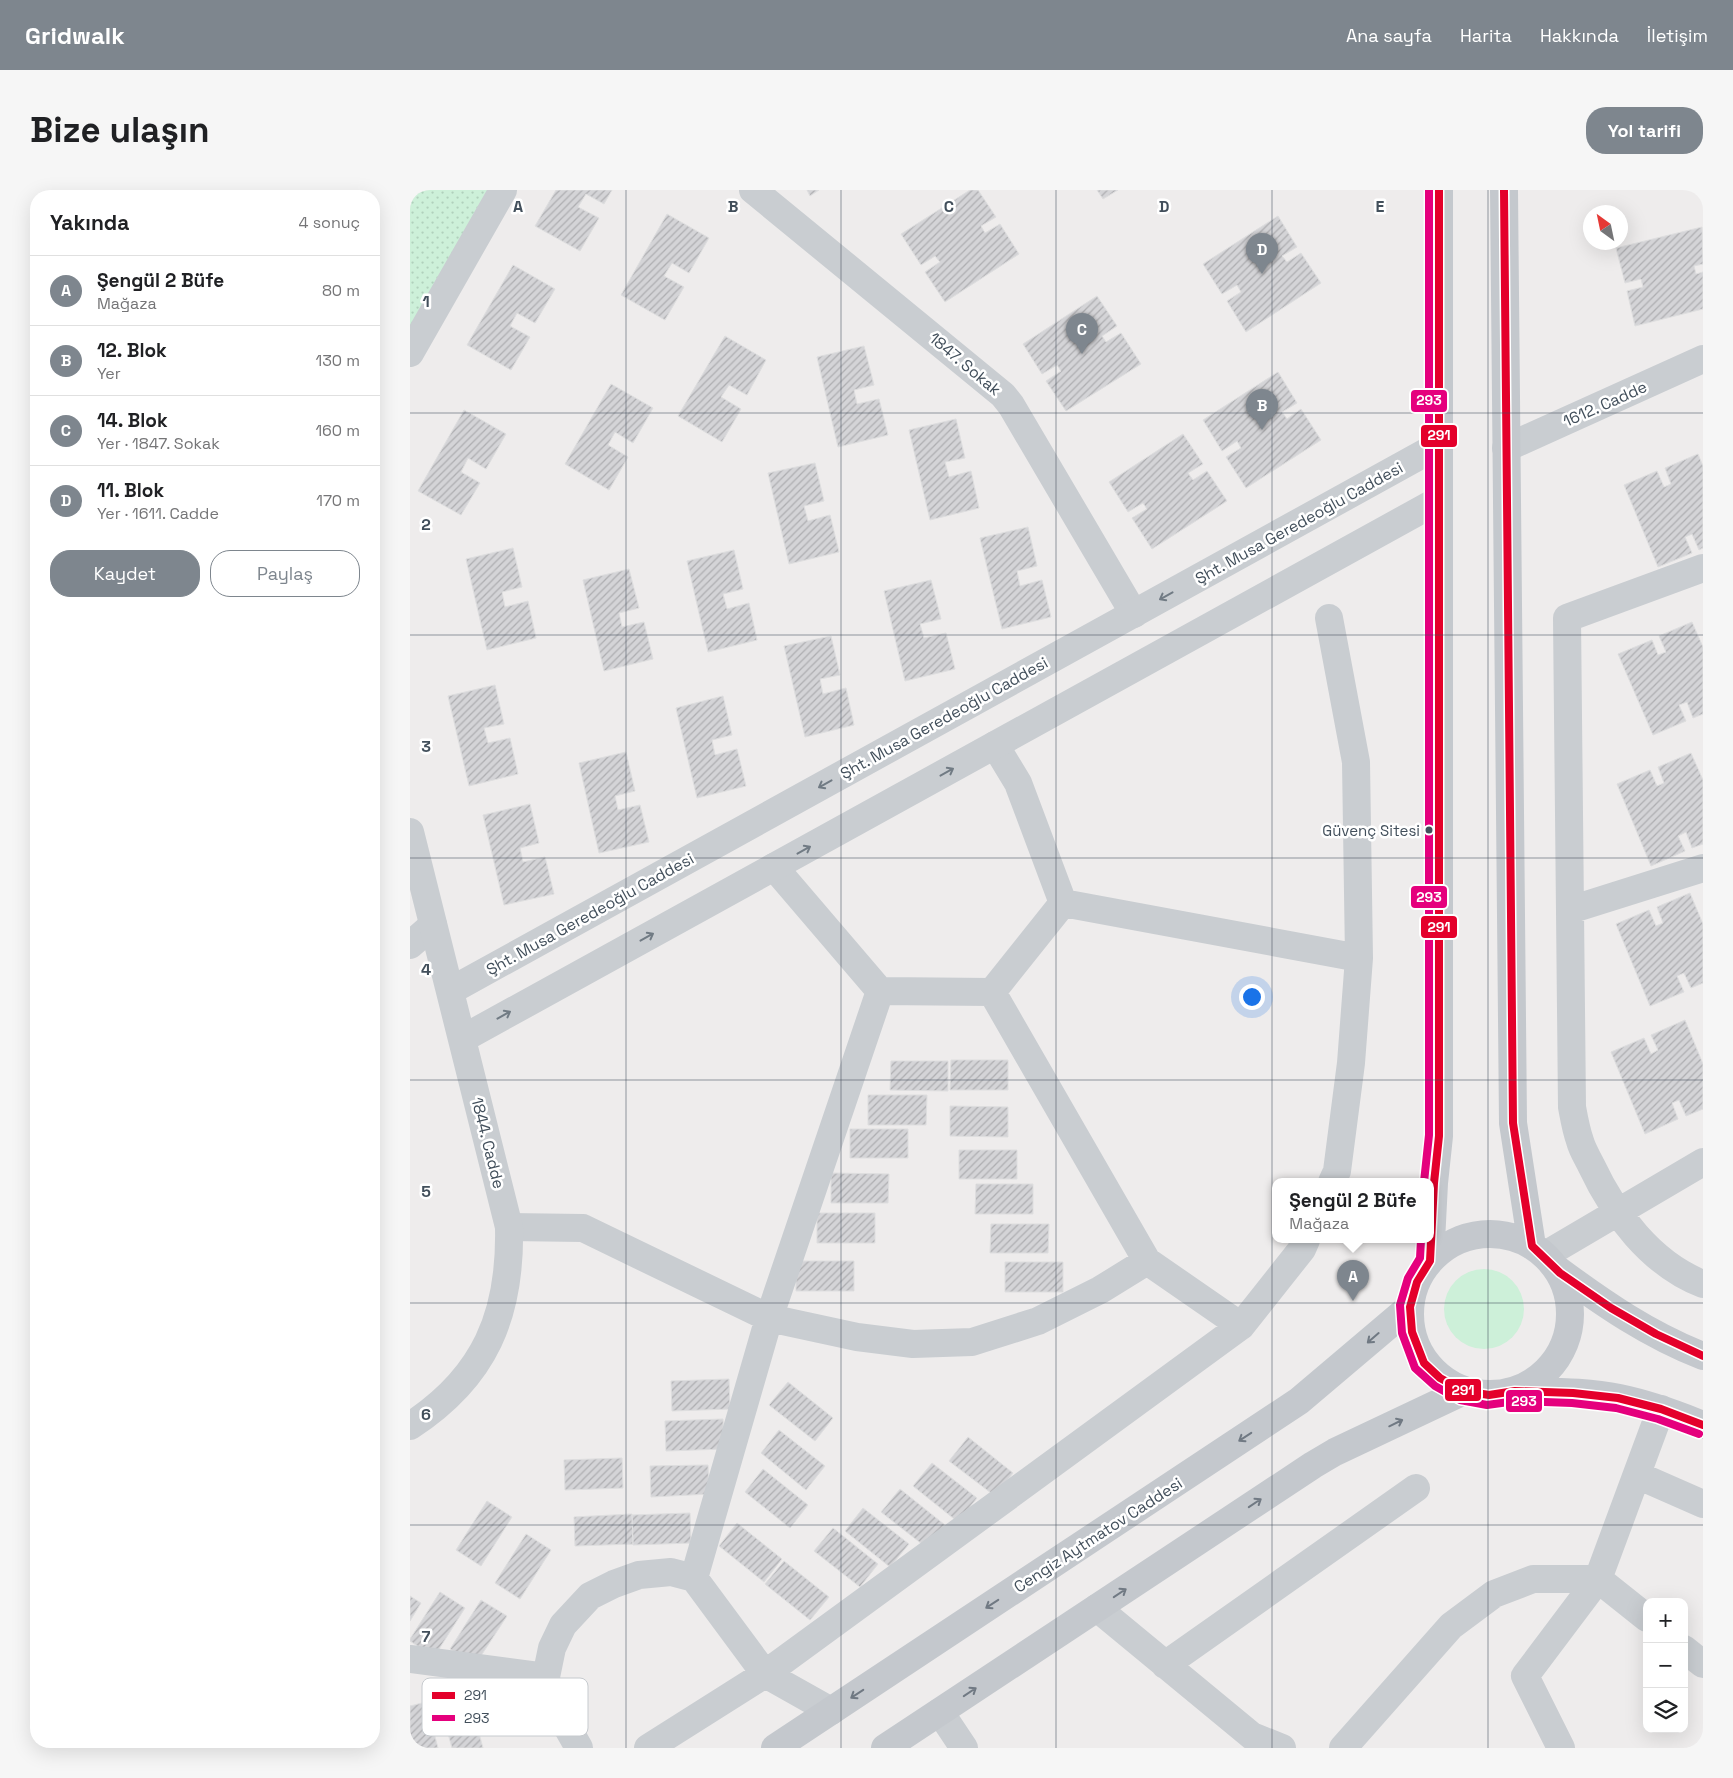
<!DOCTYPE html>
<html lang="tr">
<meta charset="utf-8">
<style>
body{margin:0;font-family:"Space Grotesk",sans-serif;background:#f6f6f6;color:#202124}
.controls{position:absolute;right:15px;bottom:15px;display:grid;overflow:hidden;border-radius:10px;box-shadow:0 5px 20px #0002}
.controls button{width:45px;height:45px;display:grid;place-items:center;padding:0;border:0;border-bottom:1px solid #e0e0e0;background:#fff;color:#202124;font:25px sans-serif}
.compass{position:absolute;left:1173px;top:15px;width:45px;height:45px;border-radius:50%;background:#fff;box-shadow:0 5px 20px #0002;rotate:327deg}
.you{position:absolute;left:841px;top:806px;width:18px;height:18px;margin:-12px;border:4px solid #fff;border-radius:50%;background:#1a73e8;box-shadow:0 0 0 8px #1a73e833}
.badge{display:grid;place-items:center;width:32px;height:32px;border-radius:50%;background:#7e868e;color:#fff;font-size:16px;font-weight:700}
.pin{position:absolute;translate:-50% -41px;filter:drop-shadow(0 1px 2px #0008)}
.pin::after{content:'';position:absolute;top:26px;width:18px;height:15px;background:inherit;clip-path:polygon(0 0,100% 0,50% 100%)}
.popup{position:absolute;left:862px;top:988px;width:162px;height:65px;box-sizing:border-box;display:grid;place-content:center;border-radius:10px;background:#fff;filter:drop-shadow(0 1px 4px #0005);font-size:16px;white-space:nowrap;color:#757577}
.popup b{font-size:19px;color:#202124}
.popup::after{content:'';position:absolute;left:50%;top:100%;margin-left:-10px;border:10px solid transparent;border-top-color:#fff}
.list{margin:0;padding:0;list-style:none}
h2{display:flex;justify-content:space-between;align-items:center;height:65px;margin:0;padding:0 20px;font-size:21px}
h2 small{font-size:16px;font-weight:400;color:#757577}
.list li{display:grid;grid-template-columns:32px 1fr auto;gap:15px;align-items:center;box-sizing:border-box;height:70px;padding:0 20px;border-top:1px solid #e0e0e0}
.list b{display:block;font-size:19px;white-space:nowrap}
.list p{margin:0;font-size:16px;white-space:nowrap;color:#757577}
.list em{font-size:16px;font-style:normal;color:#757577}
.actions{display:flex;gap:10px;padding:15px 20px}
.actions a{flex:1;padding:11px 0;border:1px solid #7e868e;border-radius:20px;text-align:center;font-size:18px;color:#7e868e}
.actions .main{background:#7e868e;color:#fff}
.icon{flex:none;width:28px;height:28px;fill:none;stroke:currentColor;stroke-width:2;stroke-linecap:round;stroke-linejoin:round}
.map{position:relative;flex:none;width:1293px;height:1558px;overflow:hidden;border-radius:20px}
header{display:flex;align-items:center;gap:30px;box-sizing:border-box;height:70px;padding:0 25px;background:#7e868e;color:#fff}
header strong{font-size:24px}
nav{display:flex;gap:28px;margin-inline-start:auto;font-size:18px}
.intro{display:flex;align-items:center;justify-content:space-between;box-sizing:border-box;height:120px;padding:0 30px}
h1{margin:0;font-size:35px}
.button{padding:12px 22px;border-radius:20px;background:#7e868e;color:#fff;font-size:18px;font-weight:700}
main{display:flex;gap:30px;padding:0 30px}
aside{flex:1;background:#fff;border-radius:20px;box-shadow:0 5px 20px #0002}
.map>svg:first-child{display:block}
.grass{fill:#cdf0d9}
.park{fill:url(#park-dots)}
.building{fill:url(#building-hatch);stroke:#dededf}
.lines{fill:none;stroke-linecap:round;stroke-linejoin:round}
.minor{stroke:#c9cdd1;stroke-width:28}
.tertiary{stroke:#c9cdd1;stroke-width:28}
.primary{stroke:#c4c8cd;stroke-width:28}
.bus-1-casing{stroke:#fff;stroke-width:11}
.bus-2-casing{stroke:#fff;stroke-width:11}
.bus-1{stroke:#e4002b;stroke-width:8}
.bus-2{stroke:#e5007d;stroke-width:8}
.oneway{stroke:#717b84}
.oneway2{stroke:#707983}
.grid{fill:none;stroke:#424f5b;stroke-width:1;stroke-opacity:0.55}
.bus-dot{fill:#424f5b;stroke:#fff;stroke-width:2}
.labels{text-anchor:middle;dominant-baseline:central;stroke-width:5;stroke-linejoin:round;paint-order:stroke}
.bus-label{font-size:15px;fill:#424f5b;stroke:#fff;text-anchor:end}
.street-label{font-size:16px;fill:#424f5b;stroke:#fff}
.key{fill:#fff;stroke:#c6cace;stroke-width:1}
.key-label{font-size:14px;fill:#424f5b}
.grid-label{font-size:16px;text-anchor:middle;font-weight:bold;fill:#424f5b;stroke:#fff;stroke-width:5;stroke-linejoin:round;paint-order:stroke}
.line-badge{stroke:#fff;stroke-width:2}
.badge-label{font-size:14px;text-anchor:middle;font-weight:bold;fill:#fff}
</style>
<header>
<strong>Gridwalk</strong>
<nav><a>Ana sayfa</a><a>Harita</a><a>Hakkında</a><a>İletişim</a></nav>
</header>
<div class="intro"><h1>Bize ulaşın</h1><a class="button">Yol tarifi</a></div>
<main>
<aside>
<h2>Yakında<small>4 sonuç</small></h2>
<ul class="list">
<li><span class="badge">A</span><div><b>Şengül 2 Büfe</b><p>Mağaza</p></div><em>80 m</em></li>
<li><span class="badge">B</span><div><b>12. Blok</b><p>Yer</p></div><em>130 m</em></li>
<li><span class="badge">C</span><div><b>14. Blok</b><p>Yer · 1847. Sokak</p></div><em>160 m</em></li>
<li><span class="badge">D</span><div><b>11. Blok</b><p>Yer · 1611. Cadde</p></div><em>170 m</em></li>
</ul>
<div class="actions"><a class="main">Kaydet</a><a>Paylaş</a></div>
</aside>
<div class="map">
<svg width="1293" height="1558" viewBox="0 0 1293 1558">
<defs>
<pattern id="park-dots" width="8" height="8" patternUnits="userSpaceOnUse" patternTransform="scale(1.25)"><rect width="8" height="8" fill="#cdf0d9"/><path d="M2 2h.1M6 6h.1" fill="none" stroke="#b1d0bc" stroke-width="1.8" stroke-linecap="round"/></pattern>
<pattern id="building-hatch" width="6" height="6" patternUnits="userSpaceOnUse" patternTransform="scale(1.25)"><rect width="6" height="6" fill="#d4d4d7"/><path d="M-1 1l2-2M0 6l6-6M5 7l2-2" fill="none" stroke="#aeaeb1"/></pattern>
</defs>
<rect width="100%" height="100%" fill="#eeecec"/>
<path class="grass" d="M1034 1119a40 40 0 1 1 80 0a40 40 0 1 1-80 0Z"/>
<path class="park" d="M0 0H81L0 143Z"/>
<path class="building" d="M146 0H202L194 14 176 4 168 17 189 28 170 61 125 36Z
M397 0H409L400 6Z
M560 0H568L586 27 571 36 575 43 590 34 609 64 535 112 515 82 530 72 525 66 511 75 491 44Z
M687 0H708L693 9Z
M257 24 299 48 279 83 262 73 254 86 274 97 255 130 211 105Z
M868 26 887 57 872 66 877 72 891 63 911 93 836 142 817 111 831 102 827 95 812 104 793 74Z
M1292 37 1293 74 1284 76 1286 84 1293 82V119L1225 136 1217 101 1233 97 1231 89 1215 93 1206 58Z
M103 75 145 99 125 133 107 123 100 136 120 147 101 180 57 155Z
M687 106 707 136 692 146 696 152 711 143 731 174 656 221 636 191 651 181 647 175 632 184 613 154Z
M315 146 356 170 337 205 319 195 311 207 331 219 312 252 268 226Z
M454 156 464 195 444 200 447 214 469 209 478 245 428 257 407 167Z
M868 182 887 213 872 222 877 229 891 219 911 250 836 298 816 267 831 258 827 251 812 261 793 230Z
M201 194 243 218 223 253 205 242 198 255 218 267 199 300 155 274Z
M54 220 96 244 76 279 58 268 51 282 70 293 51 325 8 301Z
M546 229 555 268 535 272 539 287 561 281 569 318 520 330 499 240Z
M773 244 793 274 778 283 783 290 797 281 817 311 742 359 722 328 737 319 733 313 718 322 699 292Z
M1288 264 1293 276V358L1289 360 1282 344 1275 347 1282 363 1248 377 1214 295 1247 281 1254 297 1261 294 1255 278Z
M405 273 414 311 394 316 398 331 420 325 429 362 379 374 358 283Z
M618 337 627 376 607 381 610 396 632 390 641 427 592 439 570 348Z
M103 358 112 397 92 402 95 417 118 411 126 448 77 460 56 369Z
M324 360 333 399 313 404 317 419 339 413 347 450 298 462 277 371Z
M219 379 229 418 209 423 212 437 234 432 243 469 194 481 173 390Z
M521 390 531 429 510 434 514 448 536 443 545 479 495 491 474 401Z
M1282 432 1293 457V524L1283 528 1277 512 1269 515 1276 531 1243 545 1208 464 1242 450 1248 465 1256 462 1249 446Z
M421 446 430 485 410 489 413 504 436 498 444 535 395 547 374 456Z
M85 495 94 534 74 538 78 553 100 548 108 584 59 596 38 506Z
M313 506 322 545 302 550 305 565 327 559 336 596 287 608 266 518Z
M216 562 225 601 205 606 208 620 230 615 239 652 189 663 169 573Z
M1281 563 1293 590V654L1282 658 1276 642 1268 646 1275 661 1241 676 1207 594 1240 580 1247 596 1254 593 1248 577Z
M120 614 129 653 110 658 113 672 135 667 144 704 94 715 73 625Z
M1280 703 1293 734V793L1281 798 1274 783 1267 786 1274 802 1240 816 1206 734 1239 720 1246 736 1253 733 1247 717Z
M1275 830 1293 874V919L1276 926 1269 910 1262 913 1268 929 1235 944 1201 862 1234 848 1241 864 1248 860 1241 845Z
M541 870H598V900H540Z
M481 871H538V901L480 900Z
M458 905H517L516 935H458Z
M540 916 598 917V947L540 946Z
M440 939H498V968H440Z
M549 960H607V989H549Z
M421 983 479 984 478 1013H421Z
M566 994H623V1024H565Z
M407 1023H465V1053H407Z
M581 1034H639L638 1063H580Z
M386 1071H444V1101H386Z
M595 1072H653V1102H595Z
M319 1189 320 1219 262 1221 261 1191Z
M378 1192 423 1228 405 1251 359 1215Z
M313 1229 314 1259 256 1261 255 1231Z
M369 1240 415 1276 396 1300 351 1263Z
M558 1247 603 1283 585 1306 539 1271Z
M212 1268 213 1298 155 1300 154 1270Z
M522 1273 567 1308 548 1332 503 1296Z
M298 1275 299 1304 241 1307 240 1276Z
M353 1279 398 1315 380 1338 335 1302Z
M490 1299 535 1335 517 1358 471 1322Z
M77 1311 102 1327 71 1376 46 1360Z
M453 1318 499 1354 480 1377 435 1341Z
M280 1323 281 1353 223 1355 222 1325Z
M222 1324 223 1354 165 1356 164 1327Z
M327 1333 372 1369 354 1392 309 1356Z
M423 1338 468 1374 450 1397 404 1361Z
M116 1344 141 1360 110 1409 85 1393Z
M374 1371 419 1407 400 1430 355 1394Z
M30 1402 55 1418 24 1467 0 1451V1449Z
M0 1406 11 1413 0 1431Z
M71 1410 97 1426 65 1475 40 1459Z
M16 1512 28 1558H0V1516Z
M61 1514 73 1558H42L32 1522Z"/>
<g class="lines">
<path class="minor" d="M343 0 593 205 601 215 724 424
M0 163 93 0
M1293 378 1157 428 1162 917C1164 928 1166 940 1170 951 1172 959 1177 967 1181 975 1204 1024 1241 1074 1293 1094
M919 428 946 572 949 768 941 873 927 981 922 992
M364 677 470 801 582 802 653 713 608 593 585 555
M653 713 949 768
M1160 720 1293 678
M0 755 23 735
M582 802 737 1071
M99 1037 173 1038 359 1128 447 1147 503 1154 562 1152 628 1131 690 1100 737 1071 831 1136 892 1059 896 1050
M1135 1065 1293 972
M1227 1285 1293 1314
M284 1388 359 1128 470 801
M687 1418 842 1546 872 1558
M1274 1459 1293 1474
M0 1469 136 1487
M755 1475 1006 1298
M530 1522 554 1558
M169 1558 139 1505 136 1487 142 1458 153 1435 180 1406 204 1394 229 1385 261 1382 284 1388 355 1484 421 1521
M238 1558 355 1484 831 1136
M933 1558 1041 1436 1084 1404 1123 1389H1188L1237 1428
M1151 1558 1115 1486 1188 1389 1251 1219"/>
<path class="tertiary" d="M1096 258 1293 169
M0 642 99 1037C101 1125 75 1187 0 1236
M40 801 1029 255
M52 849 1029 310"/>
<path class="primary" d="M1094 0 1103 933 1122 1056
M1000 1124a80 80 0 1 1 160 0a80 80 0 1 1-160 0Z
M1020 1071 1024 993 1029 946V0
M1148 1080C1194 1114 1239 1145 1293 1166
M1106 1201C1140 1202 1176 1201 1209 1208 1238 1214 1266 1224 1293 1235
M365 1558 889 1211 1000 1117
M475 1558 903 1275 925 1262 1054 1201"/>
<g class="bus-1-casing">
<path id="bus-1" d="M1029 0V946L1024 993 1020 1071 1007 1092 1000 1117 1002 1142 1014 1173 1030 1188 1054 1201 1079 1205 1105 1201 1163 1203 1208 1208 1251 1219 1293 1235
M1094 0 1103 933 1122 1056 1150 1083 1201 1118 1246 1144 1293 1166"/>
</g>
<g class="bus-2-casing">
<path id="bus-2" d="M1014 992 1019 945V0
M1011 1050 1010 1068 998 1088 990 1115 992 1143 1005 1178 1025 1196 1050 1210 1077 1215 1106 1211 1162 1213 1206 1218 1248 1229 1289 1244"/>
</g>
<use href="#bus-1" class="bus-1"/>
<use href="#bus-2" class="bus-2"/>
</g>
<defs><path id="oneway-shaft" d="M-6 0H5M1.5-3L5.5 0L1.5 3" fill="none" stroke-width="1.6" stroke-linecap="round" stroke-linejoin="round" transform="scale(1.25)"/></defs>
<g class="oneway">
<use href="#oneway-shaft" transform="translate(756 406) rotate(151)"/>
<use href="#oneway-shaft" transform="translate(537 582) rotate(-29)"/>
<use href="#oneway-shaft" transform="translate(415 594) rotate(151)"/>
<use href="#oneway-shaft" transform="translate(394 660) rotate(-29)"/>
<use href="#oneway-shaft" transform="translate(237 747) rotate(-29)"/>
<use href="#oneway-shaft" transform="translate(94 825) rotate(-29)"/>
</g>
<g class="oneway2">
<use href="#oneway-shaft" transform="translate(963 1148) rotate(139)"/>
<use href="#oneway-shaft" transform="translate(986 1233) rotate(-26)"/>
<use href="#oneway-shaft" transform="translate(835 1247) rotate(147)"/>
<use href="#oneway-shaft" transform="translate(845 1313) rotate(-34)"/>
<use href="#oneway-shaft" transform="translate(710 1403) rotate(-34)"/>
<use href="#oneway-shaft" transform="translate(582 1414) rotate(147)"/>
<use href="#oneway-shaft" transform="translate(560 1502) rotate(-34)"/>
<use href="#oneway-shaft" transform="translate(447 1504) rotate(147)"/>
</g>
<path class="grid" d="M216 0V1558M431 0V1558M646 0V1558M862 0V1558M1078 0V1558M0 223H1293M0 445H1293M0 668H1293M0 890H1293M0 1113H1293M0 1335H1293"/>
<circle class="bus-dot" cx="1019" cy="640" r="4.5"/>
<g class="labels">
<g class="bus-label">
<text x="1010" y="640">Güvenç Sitesi</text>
</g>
<g class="street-label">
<text transform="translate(555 174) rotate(40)">1847. Sokak</text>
<text transform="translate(1195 214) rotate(-24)">1612. Cadde</text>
<text transform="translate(889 333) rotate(-29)">Şht. Musa Geredeoğlu Caddesi</text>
<text transform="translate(534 528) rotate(-29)">Şht. Musa Geredeoğlu Caddesi</text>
<text transform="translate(180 724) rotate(-29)">Şht. Musa Geredeoğlu Caddesi</text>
<text transform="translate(78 953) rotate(76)">1844. Cadde</text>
<text transform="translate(688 1345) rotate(-33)">Cengiz Aytmatov Caddesi</text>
</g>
</g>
<rect x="12" y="1488" width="166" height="58" rx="8" class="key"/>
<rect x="22" y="1502" width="23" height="7" fill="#e4002b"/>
<rect x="22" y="1525" width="23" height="6" fill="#e5007d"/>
<g class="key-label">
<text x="54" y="1510">291</text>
<text x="54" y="1533">293</text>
</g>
<g class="grid-label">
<text x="108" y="22">A</text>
<text x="323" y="22">B</text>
<text x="539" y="22">C</text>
<text x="754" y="22">D</text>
<text x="970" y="22">E</text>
<text x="16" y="117">1</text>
<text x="16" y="340">2</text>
<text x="16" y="562">3</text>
<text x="16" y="785">4</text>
<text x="16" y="1007">5</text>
<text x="16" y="1230">6</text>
<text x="16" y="1452">7</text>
</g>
<g class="line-badge">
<rect x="1000" y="199" width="38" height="24" rx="5" fill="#e5007d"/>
<rect x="1010" y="234" width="38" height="24" rx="5" fill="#e4002b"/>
<rect x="1000" y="695" width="38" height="24" rx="5" fill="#e5007d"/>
<rect x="1010" y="725" width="38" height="24" rx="5" fill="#e4002b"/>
<rect x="1034" y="1188" width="38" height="24" rx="5" fill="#e4002b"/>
<rect x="1095" y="1199" width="38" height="24" rx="5" fill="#e5007d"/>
</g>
<g class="badge-label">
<text x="1019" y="215">293</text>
<text x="1029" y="250">291</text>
<text x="1019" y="712">293</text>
<text x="1029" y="742">291</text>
<text x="1053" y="1205">291</text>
<text x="1114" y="1216">293</text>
</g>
</svg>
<div class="controls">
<button>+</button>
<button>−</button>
<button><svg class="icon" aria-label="layers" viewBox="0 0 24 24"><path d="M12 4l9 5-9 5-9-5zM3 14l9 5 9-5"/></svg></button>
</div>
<svg class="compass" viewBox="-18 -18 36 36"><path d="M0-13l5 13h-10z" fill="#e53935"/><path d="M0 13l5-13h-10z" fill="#757577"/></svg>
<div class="you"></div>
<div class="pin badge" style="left:943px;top:1111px">A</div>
<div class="popup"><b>Şengül 2 Büfe</b>Mağaza</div>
<div class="pin badge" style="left:852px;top:240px">B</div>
<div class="pin badge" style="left:672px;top:164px">C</div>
<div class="pin badge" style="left:852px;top:84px">D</div>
</div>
</main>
